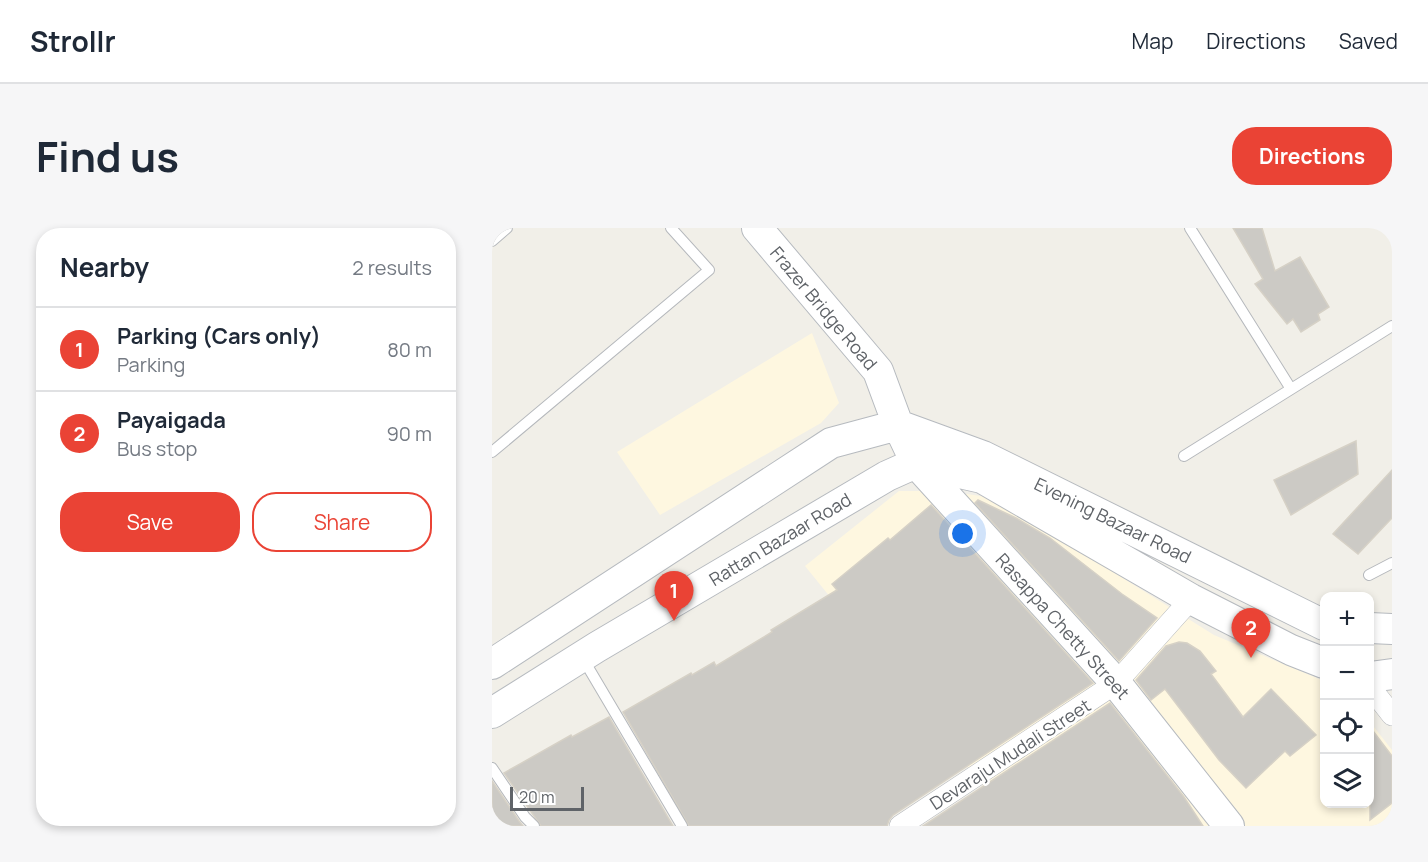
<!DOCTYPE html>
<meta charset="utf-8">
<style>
body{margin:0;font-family:Manrope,sans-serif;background:#f6f6f7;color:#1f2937}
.controls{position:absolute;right:18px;bottom:18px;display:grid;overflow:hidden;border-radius:12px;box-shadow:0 3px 9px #0003}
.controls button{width:54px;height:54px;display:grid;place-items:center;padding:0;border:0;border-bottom:2px solid #e0e1e3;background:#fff;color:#1f2937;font:30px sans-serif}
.scale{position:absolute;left:18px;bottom:15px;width:74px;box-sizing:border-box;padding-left:6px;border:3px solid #5f6368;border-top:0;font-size:16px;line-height:21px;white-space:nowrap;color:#5f6368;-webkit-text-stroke:4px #fff;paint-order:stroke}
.you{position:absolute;left:471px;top:306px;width:21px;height:21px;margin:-15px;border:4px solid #fff;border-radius:50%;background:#1a73e8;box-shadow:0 0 0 9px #1a73e833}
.badge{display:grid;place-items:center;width:39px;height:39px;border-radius:50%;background:#ea4335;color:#fff;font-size:20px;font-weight:700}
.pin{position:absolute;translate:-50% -50px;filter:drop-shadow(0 2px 3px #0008)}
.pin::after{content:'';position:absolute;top:32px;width:21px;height:18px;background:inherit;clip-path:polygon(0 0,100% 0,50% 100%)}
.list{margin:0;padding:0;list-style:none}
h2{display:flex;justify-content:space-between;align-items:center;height:78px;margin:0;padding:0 24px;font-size:26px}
h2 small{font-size:20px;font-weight:400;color:#747a83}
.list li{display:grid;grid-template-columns:39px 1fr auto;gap:18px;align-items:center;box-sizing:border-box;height:84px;padding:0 24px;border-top:2px solid #e0e1e3}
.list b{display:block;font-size:22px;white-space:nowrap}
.list p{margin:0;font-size:20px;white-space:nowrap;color:#747a83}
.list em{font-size:20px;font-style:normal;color:#747a83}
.actions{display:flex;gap:12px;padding:18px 24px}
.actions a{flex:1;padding:14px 0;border:2px solid #ea4335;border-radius:24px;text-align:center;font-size:21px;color:#ea4335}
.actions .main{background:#ea4335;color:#fff}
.icon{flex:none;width:33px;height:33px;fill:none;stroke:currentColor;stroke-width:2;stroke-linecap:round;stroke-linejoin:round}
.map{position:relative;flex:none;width:900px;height:598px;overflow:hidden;border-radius:24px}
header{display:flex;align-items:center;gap:36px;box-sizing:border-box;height:84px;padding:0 30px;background:#fff;border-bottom:2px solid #e0e1e3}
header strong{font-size:28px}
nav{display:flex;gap:33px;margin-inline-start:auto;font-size:21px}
.intro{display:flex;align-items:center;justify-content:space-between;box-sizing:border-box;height:144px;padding:0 36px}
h1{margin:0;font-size:42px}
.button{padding:15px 27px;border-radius:24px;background:#ea4335;color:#fff;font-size:21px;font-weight:700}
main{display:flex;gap:36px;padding:0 36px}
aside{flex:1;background:#fff;border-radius:24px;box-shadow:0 3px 9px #0003}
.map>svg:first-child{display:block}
.commercial{fill:#fef7e0}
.building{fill:#cccac5;stroke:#d6d1c6;stroke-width:1.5}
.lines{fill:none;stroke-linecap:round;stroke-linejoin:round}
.lane-casing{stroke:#b5b8bc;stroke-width:12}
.street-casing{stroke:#b5b8bc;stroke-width:22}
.secondary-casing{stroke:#b6babf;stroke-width:32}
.lane{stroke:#fff;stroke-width:10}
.street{stroke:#fff;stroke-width:21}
.secondary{stroke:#fff;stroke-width:30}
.labels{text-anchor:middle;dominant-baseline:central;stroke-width:5;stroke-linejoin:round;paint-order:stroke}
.street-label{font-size:18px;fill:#5f6368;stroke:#fff}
</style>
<header>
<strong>Strollr</strong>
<nav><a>Map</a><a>Directions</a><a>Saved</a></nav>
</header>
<div class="intro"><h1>Find us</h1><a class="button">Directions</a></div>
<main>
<aside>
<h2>Nearby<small>2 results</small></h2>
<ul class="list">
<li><span class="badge">1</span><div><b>Parking (Cars only)</b><p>Parking</p></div><em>80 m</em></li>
<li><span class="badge">2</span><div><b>Payaigada</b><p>Bus stop</p></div><em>90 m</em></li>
</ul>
<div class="actions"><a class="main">Save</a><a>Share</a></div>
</aside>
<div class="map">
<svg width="900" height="598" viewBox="0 0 900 598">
<rect width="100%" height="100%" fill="#f1efe8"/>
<path class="commercial" d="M320 105 347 175 329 195 168 287 125 224Z
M407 263H453L503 270 722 407 832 453V576H878V494L900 522V598H524L313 338Z"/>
<path class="building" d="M741 0H770L783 43 808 29 837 79 826 86 828 92 809 104 801 91 795 96 763 56 771 51Z
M864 213 866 246 799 287 782 252Z
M900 242V290L866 326 841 306Z
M486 272 524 290 558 310 630 366 665 390 627 433 483 275Z
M439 277 601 455 401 587 397 592 395 598H197L131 484 199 445 200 447 222 434 224 438 280 404 279 402 345 362 340 356 396 310 398 312Z
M687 414 695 415 708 423 724 443 719 446 751 489 779 461 824 507 798 528 793 523 754 560 727 532 673 461 659 472 644 452 674 418Z
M618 475 692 569 711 598H431Z
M117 489 181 598H49L12 545 79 507 80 509Z
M878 499 900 528V575L878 592Z
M0 553 27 593 31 598H0Z"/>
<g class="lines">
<g class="lane-casing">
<path id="lane" d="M698 0 799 161
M0 13 15 0
M0 224 217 42 179 0
M692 228 900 98
M877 347 900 335
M90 429 190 598
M0 540 33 589 42 598"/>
</g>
<g class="street-casing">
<path id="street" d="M878 459 900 487
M408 598 624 455 699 371"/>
</g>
<g class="secondary-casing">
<path id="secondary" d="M265 0 386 143 406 197 424 235 624 455 737 598
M406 197 491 228 832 397
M424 235 490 250 699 371 799 422 832 435
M878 400 900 401
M0 436 339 215 406 197
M878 449 900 446
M0 485 105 419 395 248 424 235"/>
</g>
<use href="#lane" class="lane"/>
<use href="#street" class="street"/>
<use href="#secondary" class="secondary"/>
</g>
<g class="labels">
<g class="street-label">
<text transform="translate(332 80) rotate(50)">Frazer Bridge Road</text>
<text transform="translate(621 292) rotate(26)">Evening Bazaar Road</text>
<text transform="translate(288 311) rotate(-31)">Rattan Bazaar Road</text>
<text transform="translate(571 398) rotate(48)">Rasappa Chetty Street</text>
<text transform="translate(518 526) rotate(-33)">Devaraju Mudali Street</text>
</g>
</g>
</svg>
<div class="controls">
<button>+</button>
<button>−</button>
<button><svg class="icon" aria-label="locate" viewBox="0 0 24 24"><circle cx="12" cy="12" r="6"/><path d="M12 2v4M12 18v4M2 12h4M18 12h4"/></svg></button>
<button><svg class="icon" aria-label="layers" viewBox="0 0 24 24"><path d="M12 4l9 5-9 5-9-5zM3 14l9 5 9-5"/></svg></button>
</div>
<div class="scale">20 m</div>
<div class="you"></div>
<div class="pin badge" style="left:182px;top:393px">1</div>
<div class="pin badge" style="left:759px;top:430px">2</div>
</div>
</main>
